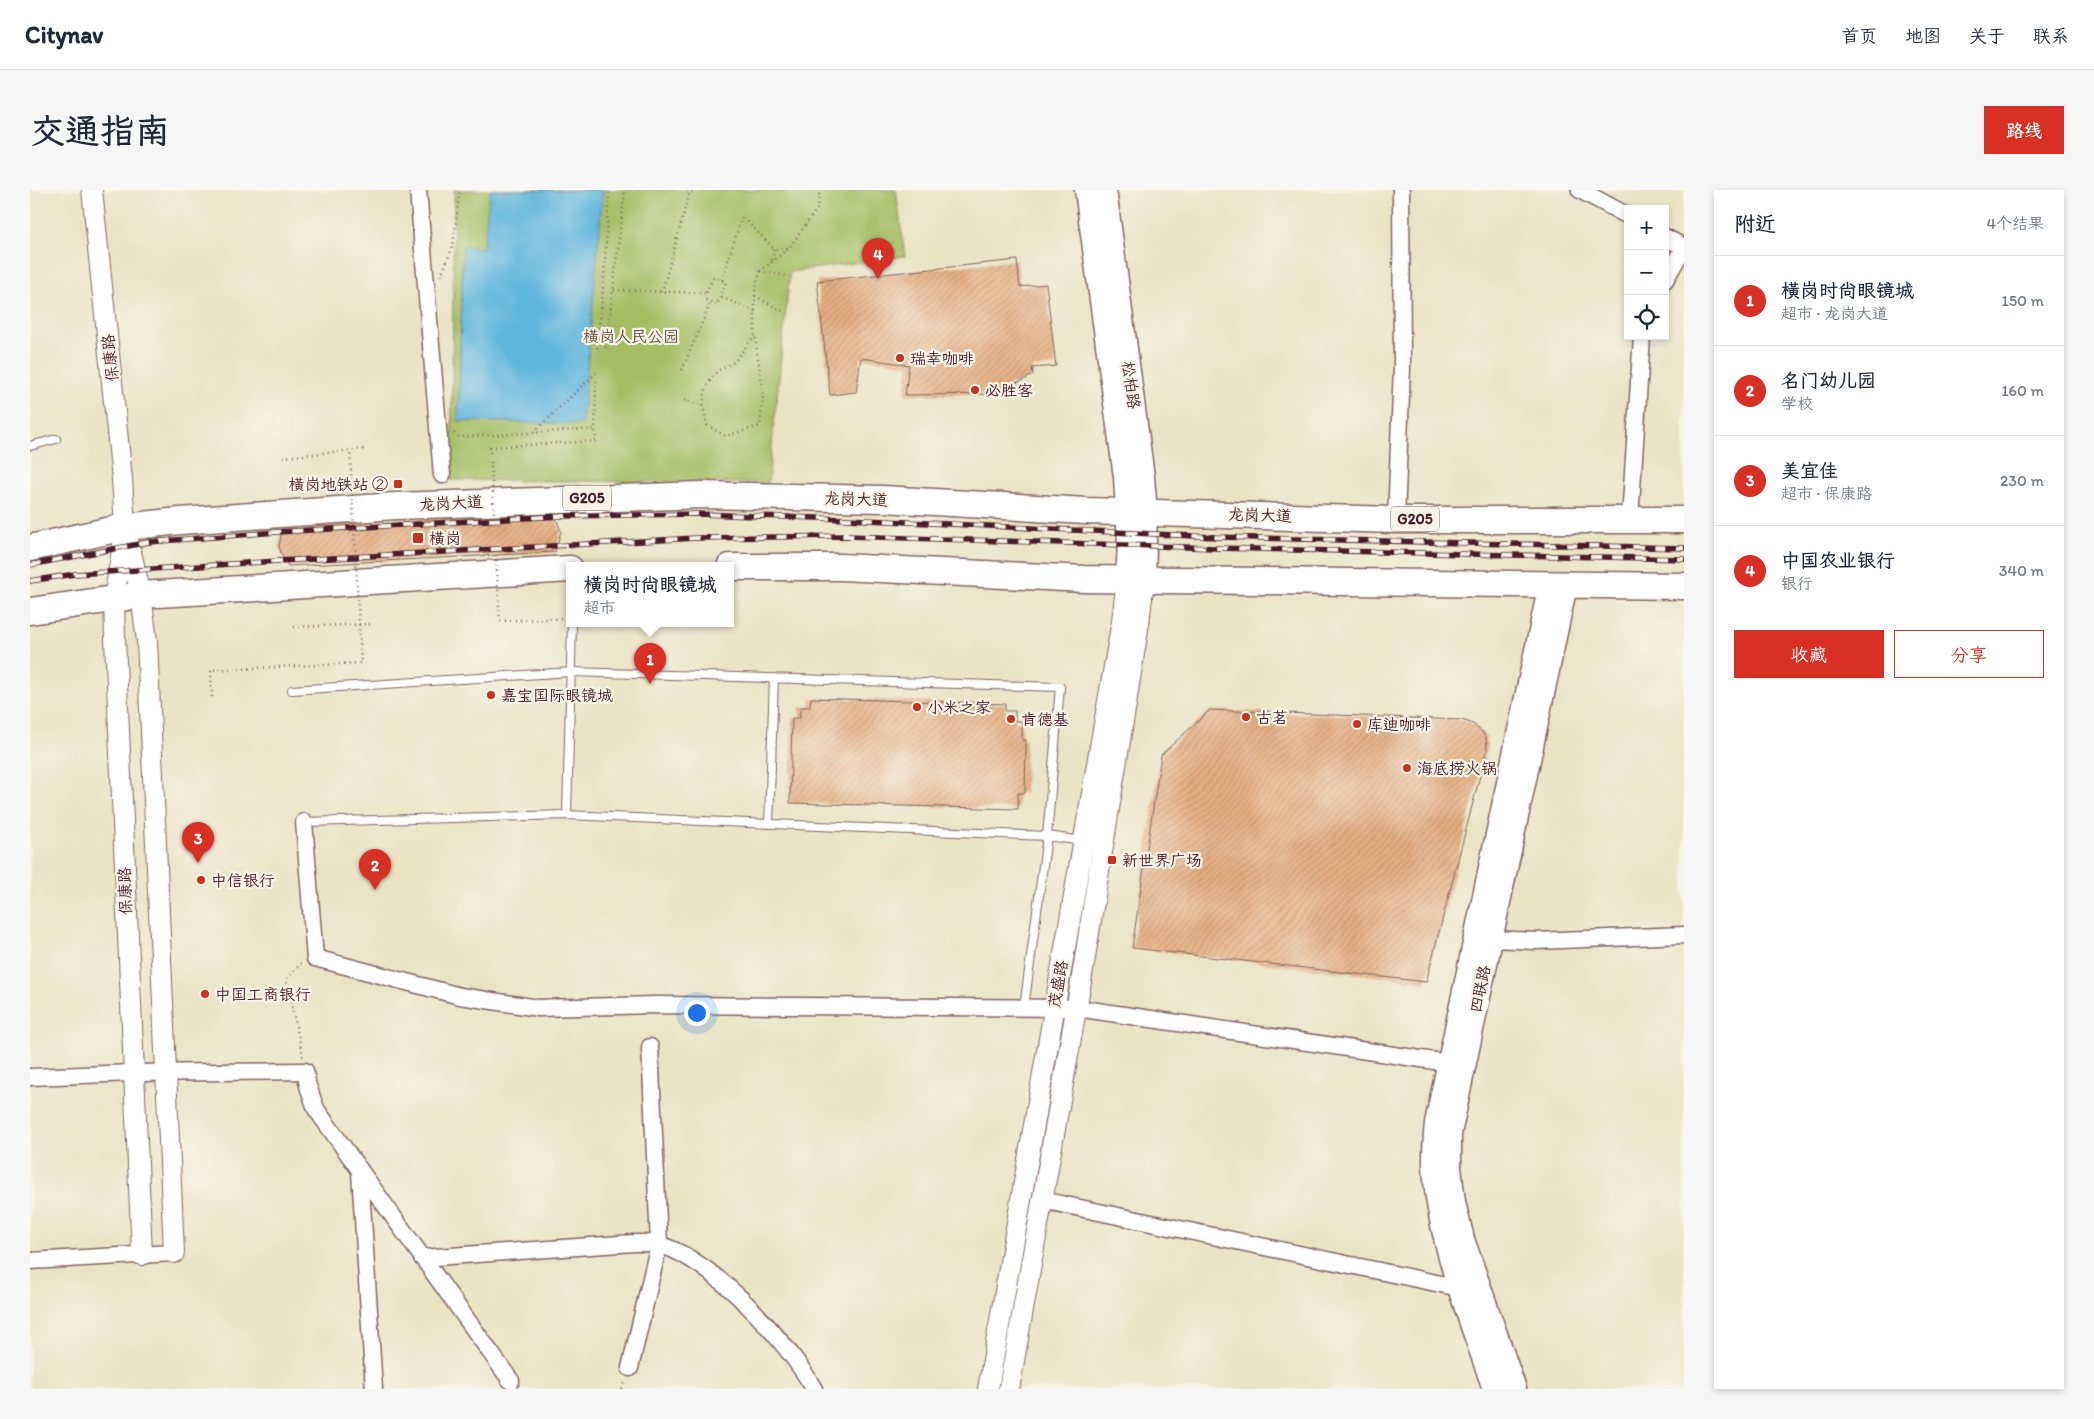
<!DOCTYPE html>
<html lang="zh">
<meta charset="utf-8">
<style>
body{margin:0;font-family:Itim,"LXGW WenKai TC",sans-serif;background:#f6f6f7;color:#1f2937}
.controls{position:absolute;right:15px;top:15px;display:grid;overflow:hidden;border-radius:0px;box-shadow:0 2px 8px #0003}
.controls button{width:45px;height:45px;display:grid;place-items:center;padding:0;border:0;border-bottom:1px solid #e0e1e3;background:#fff;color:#1f2937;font:25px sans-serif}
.you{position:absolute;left:666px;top:822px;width:18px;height:18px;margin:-12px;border:4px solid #fff;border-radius:50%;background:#1a73e8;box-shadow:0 0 0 8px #1a73e833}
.badge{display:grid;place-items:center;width:32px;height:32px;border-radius:50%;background:#d93025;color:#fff;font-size:16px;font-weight:700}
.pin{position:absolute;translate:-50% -41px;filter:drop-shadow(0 1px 2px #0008)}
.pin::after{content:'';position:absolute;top:26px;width:18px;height:15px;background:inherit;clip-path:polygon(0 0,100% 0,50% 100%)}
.popup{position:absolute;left:536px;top:372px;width:168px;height:65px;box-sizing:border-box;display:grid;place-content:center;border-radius:0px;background:#fff;filter:drop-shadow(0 1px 4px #0005);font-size:16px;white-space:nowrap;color:#747a83}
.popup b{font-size:19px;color:#1f2937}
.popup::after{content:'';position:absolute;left:50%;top:100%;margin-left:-10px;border:10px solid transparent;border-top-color:#fff}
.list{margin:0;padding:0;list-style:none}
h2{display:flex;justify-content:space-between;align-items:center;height:65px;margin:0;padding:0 20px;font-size:21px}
h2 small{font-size:16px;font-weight:400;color:#747a83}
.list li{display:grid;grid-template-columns:32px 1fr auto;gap:15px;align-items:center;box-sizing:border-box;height:90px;padding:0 20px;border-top:1px solid #e0e1e3}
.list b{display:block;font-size:19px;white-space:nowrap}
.list p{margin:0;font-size:16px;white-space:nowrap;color:#747a83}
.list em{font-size:16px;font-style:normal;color:#747a83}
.actions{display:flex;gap:10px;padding:15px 20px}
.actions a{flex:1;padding:11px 0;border:1px solid #d93025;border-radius:0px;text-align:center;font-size:18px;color:#d93025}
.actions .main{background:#d93025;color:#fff}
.icon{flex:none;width:28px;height:28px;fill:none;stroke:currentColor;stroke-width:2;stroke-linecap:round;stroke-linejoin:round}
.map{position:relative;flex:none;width:1654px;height:1199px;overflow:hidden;border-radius:0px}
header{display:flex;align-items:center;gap:30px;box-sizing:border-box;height:70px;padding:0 25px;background:#fff;border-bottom:1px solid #e0e1e3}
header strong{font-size:24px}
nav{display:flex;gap:28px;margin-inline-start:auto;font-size:18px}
.intro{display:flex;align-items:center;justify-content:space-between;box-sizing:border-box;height:120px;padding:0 30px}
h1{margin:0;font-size:35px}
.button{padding:12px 22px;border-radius:0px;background:#d93025;color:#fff;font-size:18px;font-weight:700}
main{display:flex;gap:30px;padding:0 30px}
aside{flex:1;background:#fff;border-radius:0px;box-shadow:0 2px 8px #0003}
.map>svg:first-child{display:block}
.park{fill:#a5bd63;stroke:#786e47}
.water{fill:#60b7dd;stroke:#556b84}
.building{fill:url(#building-hatch)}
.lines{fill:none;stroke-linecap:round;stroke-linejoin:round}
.service-casing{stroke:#826461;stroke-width:10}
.minor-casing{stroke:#826461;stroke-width:19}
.tertiary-casing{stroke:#826461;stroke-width:22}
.secondary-casing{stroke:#826461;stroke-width:25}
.trunk-casing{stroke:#826461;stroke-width:29}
.path{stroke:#826461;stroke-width:2.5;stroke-dasharray:1 4;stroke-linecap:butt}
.service{stroke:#fff;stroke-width:8}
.minor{stroke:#fff;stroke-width:16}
.tertiary{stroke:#fff;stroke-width:20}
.secondary{stroke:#fff;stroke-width:22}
.trunk{stroke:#fff;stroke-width:26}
.rail-casing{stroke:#4a1f2b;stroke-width:5.5}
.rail{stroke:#f7f3e8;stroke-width:4;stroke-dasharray:11;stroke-linecap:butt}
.path-bridge{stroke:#826461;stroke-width:2.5;stroke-dasharray:1 4;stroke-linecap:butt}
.poi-dot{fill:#c8321e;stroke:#f7f3e8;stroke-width:2}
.labels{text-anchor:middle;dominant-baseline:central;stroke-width:4.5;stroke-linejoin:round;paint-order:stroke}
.shield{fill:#f7f3e8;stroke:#7e5f64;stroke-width:1}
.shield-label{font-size:15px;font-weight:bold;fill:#4a1f2b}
.park-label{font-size:16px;fill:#654e3c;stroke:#f7f3e8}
.street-label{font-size:16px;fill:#4a1f2b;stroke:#f7f3e8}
.poi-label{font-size:16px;fill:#4a1f2b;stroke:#f7f3e8;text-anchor:start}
</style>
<header>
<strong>Citynav</strong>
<nav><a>首页</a><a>地图</a><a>关于</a><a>联系</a></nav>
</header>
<div class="intro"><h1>交通指南</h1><a class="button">路线</a></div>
<main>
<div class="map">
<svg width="1654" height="1199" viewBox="0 0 1654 1199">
<defs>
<pattern id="building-hatch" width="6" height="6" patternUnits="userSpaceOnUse" patternTransform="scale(1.25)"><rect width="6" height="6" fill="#e5ae80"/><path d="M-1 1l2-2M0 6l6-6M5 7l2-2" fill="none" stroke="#bc8d69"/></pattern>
</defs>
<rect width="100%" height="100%" fill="#f7f3e8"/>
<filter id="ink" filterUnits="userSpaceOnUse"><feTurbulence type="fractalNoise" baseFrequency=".02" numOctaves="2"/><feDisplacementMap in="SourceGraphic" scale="10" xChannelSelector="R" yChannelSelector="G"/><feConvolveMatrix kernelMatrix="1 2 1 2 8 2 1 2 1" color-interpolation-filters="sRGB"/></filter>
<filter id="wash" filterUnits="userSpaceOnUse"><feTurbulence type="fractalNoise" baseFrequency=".0096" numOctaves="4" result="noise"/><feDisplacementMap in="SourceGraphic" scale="20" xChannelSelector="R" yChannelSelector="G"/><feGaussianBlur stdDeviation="1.12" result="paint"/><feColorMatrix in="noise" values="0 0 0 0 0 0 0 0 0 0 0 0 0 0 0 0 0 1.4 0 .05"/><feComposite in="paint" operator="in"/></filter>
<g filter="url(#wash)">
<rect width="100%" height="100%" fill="#eae3c4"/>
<path class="park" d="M424 0H866L875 66 760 82 738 293 421 290Z"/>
<path class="water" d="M460 0H573L552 234 428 231 433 56 453 58Z"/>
<g id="blocks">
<path class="building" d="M987 70 990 97 1016 94 1026 176 1002 178 1003 185 989 192 979 194 977 204 875 205 879 175 831 168 826 202 800 205 787 91Z
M523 321 531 341 525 362 258 376 251 363 249 356 252 340 257 335Z
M781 508 975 514V521H985V531H992V550H996L995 603H988V619L760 613 762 528H770V517H780Z
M1180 520 1432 530 1443 534 1453 543 1456 548 1457 559 1396 792 1102 758 1131 565Z"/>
</g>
</g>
<g filter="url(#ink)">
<use href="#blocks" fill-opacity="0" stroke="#826461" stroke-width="1"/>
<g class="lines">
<g class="service-casing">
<path id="service" d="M0 256 26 249
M262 500 541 482 1030 497 1017 646 994 818
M537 625 542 433
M274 632 537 625 1017 646 1053 651
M739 634 744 488"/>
</g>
<g class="minor-casing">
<path id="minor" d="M388 0 412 285
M1550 0 1598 26
M1635 47 1654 57 1635 90
M1600 329 1612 146
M1366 330 1372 177 1371 0
M274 632 285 768 430 806 508 818 626 815 1047 818 1418 873
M1461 749 1505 751 1654 745
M0 887 103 883 275 881 278 896 286 919 481 1191
M330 982 344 1199
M1012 1010 1439 1100
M392 1068 604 1053C613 1053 623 1052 631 1055 684 1072 757 1150 784 1199
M0 1071 144 1063
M600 1178 629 1054 620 857"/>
</g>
<g class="tertiary-casing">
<path id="tertiary" d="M62 0 92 289 95 337 111 405 117 451 144 1063
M94 349 84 408 85 449 112 1065
M958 1199 1092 431 1097 389
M979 1199 1052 786 1109 433 1114 390"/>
</g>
<g class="secondary-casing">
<path id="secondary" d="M1056 0 1095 287 1099 353 1097 389
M1075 0 1113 287 1116 322 1114 390
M1464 1199C1442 1135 1411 1058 1405 990 1403 971 1404 952 1406 933L1520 394
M1485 1199 1433 1049 1424 1012 1420 978V944L1536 395"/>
</g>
<g class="trunk-casing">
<path id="trunk" d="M0 358 95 337 150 331 366 316 672 305 853 309 1056 321 1366 330H1654
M700 377H811L1054 389 1654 396
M0 421 111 405 540 379"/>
</g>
<path class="path" d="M657 0 665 2
M742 70 744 59
M730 81 760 86
M411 86 423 56 430 0
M683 87 696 92 687 115 674 109Z
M692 90 712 26 744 59H757
M584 100 677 103
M632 102 660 1
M725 106 756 123
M725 121V99L730 81 758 59 787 19 790 0
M567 158 574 89 579 0
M576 158 595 0
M652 180 681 112
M654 210 673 215 677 235 695 246 730 236 733 206 725 145
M673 215 676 197 687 181 704 172 725 145V121L690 107
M504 242 566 183
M424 243 429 247 565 239 566 191
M460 257 566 251 565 239
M253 267 334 259
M470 431 534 428
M264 437 343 434
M271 773 256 790 273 867
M592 1199 595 1191"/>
<use href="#service" class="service"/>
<use href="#minor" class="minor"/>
<use href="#tertiary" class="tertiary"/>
<use href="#secondary" class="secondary"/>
<use href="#trunk" class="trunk"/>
<g class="rail-casing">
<path id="rail" d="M0 375 119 352 247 342 532 326 667 324 817 329 1186 347 1654 358
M0 391 45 384 248 371 667 348 816 346 1186 358 1654 369"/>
</g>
<use href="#rail" class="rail"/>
<path class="path-bridge" d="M460 257 464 324
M466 365 470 431
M182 507 181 480 331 473 320 261"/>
</g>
</g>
<g class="poi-dot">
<circle cx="870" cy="168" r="5"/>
<circle cx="945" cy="200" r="5"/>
<rect x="363" y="289" width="10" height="10" rx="2.5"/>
<rect x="382" y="342" width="12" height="12" rx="2.5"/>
<circle cx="461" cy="505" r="5"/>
<circle cx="887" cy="517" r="5"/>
<circle cx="1216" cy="527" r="5"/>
<circle cx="981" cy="529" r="5"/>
<circle cx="1327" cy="534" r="5"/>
<circle cx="1377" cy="578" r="5"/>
<rect x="1077" y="665" width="10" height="10" rx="2.5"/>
<circle cx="171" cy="690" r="5"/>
<circle cx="175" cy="804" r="5"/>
</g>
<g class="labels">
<g class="shield">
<rect x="533" y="295.5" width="48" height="25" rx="4"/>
<rect x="1361" y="316.5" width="48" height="25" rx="4"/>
</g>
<g class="shield-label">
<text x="557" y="308">G205</text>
<text x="1385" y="329">G205</text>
</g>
<g class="park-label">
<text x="601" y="146">横岗人民公园</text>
</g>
<g class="street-label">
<text transform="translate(80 168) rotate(-96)">保康路</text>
<text transform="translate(1101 195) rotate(82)">松柏路</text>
<text transform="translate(826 309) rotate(2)">龙岗大道</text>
<text transform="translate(421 313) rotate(-3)">龙岗大道</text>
<text transform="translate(1230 325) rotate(2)">龙岗大道</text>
<text transform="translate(95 701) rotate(-92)">保康路</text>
<text transform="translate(1028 794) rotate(-80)">茂盛路</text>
<text transform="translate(1450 799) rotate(-78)">四联路</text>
</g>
<g class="poi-label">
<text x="880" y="168">瑞幸咖啡</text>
<text x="955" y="200">必胜客</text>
<text x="358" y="294" text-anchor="end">横岗地铁站 ②</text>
<text x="399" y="348">横岗</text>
<text x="471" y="505">嘉宝国际眼镜城</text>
<text x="897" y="517">小米之家</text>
<text x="1226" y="527">古茗</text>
<text x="991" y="529">肯德基</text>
<text x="1337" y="534">库迪咖啡</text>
<text x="1387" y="578">海底捞火锅</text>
<text x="1092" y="670">新世界广场</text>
<text x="181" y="690">中信银行</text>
<text x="185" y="804">中国工商银行</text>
</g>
</g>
</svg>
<div class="controls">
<button>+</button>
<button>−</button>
<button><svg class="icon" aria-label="locate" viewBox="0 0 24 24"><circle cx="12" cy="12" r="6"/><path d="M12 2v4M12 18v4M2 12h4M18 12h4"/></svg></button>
</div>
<div class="you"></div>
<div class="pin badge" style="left:620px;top:494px">1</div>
<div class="popup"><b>横岗时尚眼镜城</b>超市</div>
<div class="pin badge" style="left:345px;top:700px">2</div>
<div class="pin badge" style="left:168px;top:673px">3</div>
<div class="pin badge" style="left:848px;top:89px">4</div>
</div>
<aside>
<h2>附近<small>4个结果</small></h2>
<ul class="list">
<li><span class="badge">1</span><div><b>横岗时尚眼镜城</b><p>超市 · 龙岗大道</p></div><em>150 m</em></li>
<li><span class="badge">2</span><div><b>名门幼儿园</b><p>学校</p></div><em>160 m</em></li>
<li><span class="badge">3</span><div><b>美宜佳</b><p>超市 · 保康路</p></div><em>230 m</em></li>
<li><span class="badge">4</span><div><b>中国农业银行</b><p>银行</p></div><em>340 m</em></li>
</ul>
<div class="actions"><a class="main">收藏</a><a>分享</a></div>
</aside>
</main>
